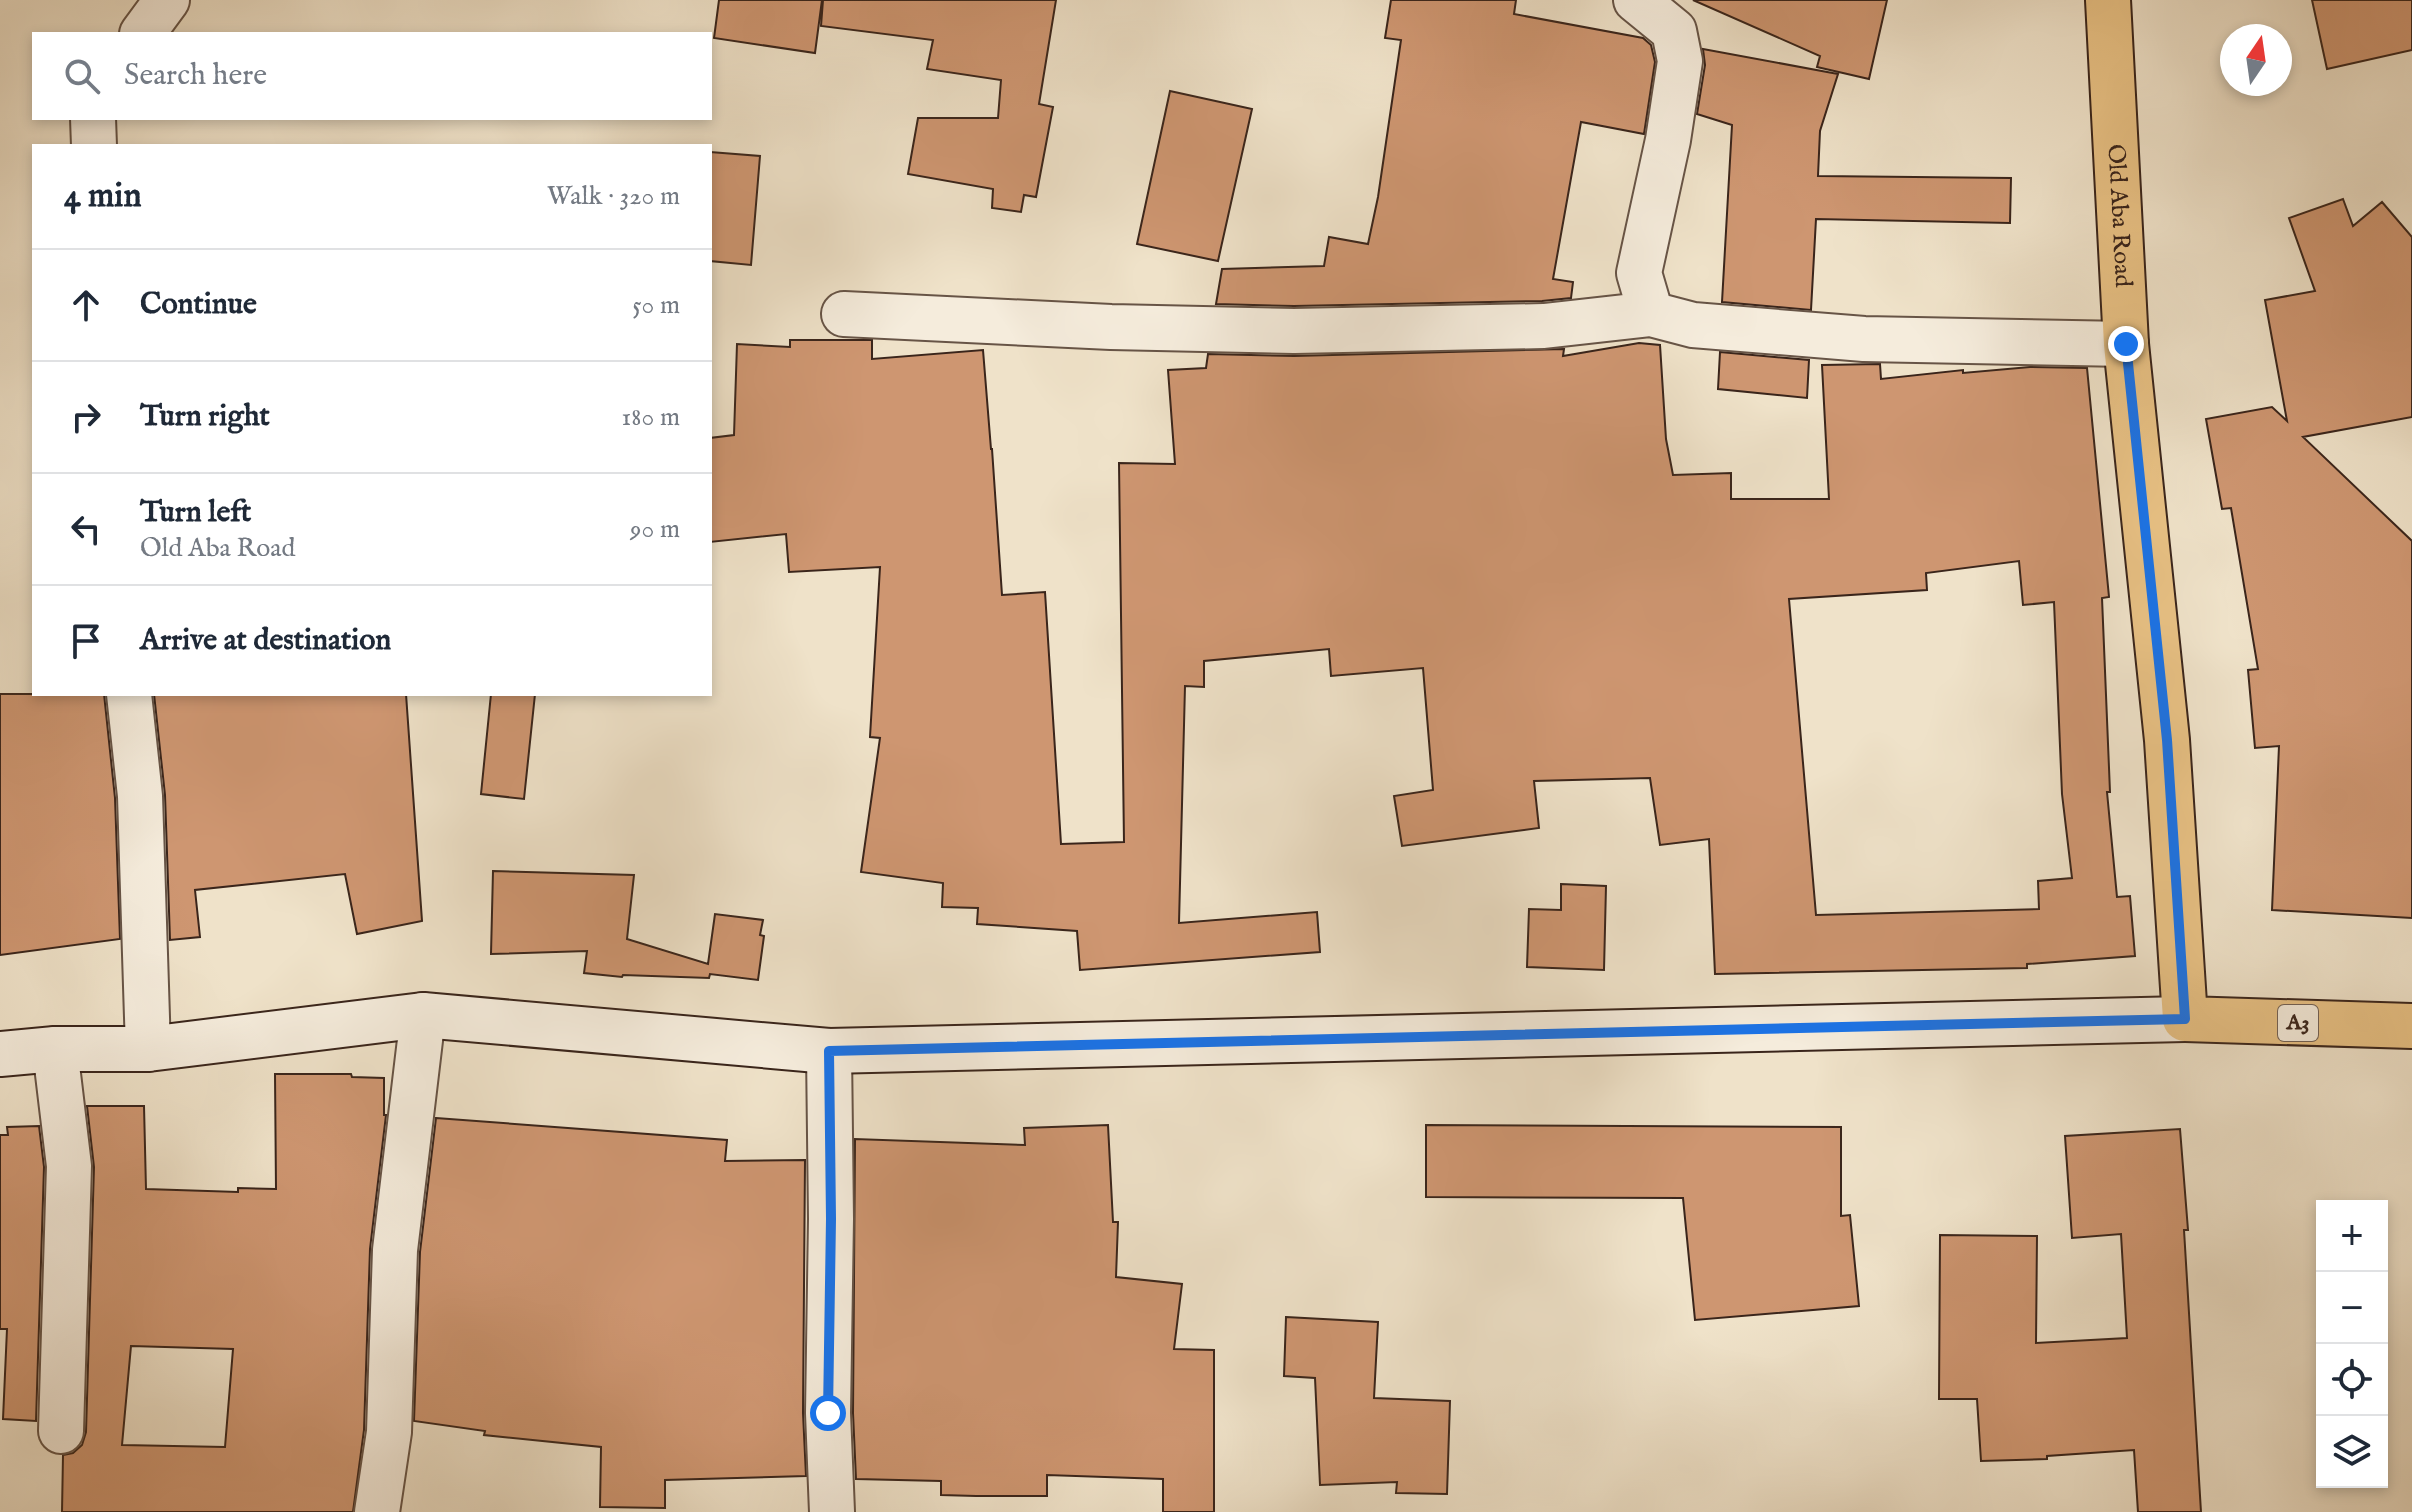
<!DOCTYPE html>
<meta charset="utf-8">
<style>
body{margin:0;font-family:"IM FELL English",serif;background:#f6f6f7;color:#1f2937}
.controls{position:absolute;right:24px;bottom:24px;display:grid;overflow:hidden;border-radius:0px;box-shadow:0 4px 12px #0003}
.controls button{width:72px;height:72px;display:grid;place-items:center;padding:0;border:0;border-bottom:2px solid #e0e1e3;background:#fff;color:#1f2937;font:40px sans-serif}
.compass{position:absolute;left:2220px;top:24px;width:72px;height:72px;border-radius:50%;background:#fff;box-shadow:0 4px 12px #0003;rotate:13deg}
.stop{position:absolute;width:24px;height:24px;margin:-18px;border:6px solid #1a73e8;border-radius:50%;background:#fff}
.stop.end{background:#1a73e8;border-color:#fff;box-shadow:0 2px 8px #0008}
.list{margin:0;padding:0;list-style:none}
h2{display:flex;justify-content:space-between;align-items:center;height:104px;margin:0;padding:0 32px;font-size:34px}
h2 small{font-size:26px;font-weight:400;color:#747a83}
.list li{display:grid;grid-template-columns:52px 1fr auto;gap:24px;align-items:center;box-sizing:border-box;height:112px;padding:0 32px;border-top:2px solid #e0e1e3}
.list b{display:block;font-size:30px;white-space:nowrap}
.list p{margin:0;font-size:26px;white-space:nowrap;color:#747a83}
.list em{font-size:26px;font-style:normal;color:#747a83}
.icon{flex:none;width:44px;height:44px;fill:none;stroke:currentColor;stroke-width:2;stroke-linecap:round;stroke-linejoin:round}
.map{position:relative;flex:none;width:2412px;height:1512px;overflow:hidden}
.search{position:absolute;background:#fff;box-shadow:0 4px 12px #0003;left:32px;top:32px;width:680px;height:88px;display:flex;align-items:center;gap:20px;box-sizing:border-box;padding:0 28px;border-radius:0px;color:#747a83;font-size:30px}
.panel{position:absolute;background:#fff;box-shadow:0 4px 12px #0003;left:32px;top:144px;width:680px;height:552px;border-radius:0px}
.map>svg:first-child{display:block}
.building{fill:#ce9671;stroke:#3a251b;stroke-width:2;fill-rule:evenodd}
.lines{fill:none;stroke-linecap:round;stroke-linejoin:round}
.street-casing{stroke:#675446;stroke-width:48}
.secondary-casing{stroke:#3a251b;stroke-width:48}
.primary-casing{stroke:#3a251b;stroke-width:48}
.street{stroke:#f5ecdc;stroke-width:44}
.secondary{stroke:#f5ecdc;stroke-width:44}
.primary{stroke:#e8c184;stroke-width:44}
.route{stroke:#1a73e8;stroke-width:10}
.labels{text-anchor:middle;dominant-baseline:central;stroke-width:6;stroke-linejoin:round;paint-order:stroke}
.shield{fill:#f5ecdc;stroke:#726155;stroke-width:2}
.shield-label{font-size:22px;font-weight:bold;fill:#3a251b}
.street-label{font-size:24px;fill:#3a251b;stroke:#f5ecdc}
</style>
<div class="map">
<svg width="2412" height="1512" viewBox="0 0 2412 1512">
<rect width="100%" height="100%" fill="#efe2c9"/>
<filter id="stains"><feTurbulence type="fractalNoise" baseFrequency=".0025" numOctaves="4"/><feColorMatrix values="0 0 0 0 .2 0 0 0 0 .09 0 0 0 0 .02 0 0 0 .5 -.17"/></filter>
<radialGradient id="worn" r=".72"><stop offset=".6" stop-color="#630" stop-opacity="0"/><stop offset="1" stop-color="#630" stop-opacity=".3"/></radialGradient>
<path class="building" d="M719 0H822L815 53 714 38Z
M823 0H1056L1039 104 1053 107 1036 197 1024 195 1021 212 992 208 993 189 908 174 918 118H998L1001 80 927 69 933 40 821 26Z
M1391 0H1516L1514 14 1643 38 1651 45 1655 62 1644 134 1581 122 1553 279 1573 282 1571 298 1542 301 1294 306 1216 304 1222 269 1324 266 1329 237 1368 244 1378 197 1401 40 1385 38Z
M1693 0H1887L1869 79 1817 67 1820 56Z
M2312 0H2412V50L2327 69Z
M1703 49 1838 74 1820 131 1818 176 2011 178 2010 223 1816 219 1811 310 1722 302 1732 125 1697 114 1705 65Z
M1170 91 1252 109 1218 261 1137 244Z
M710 152 760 156 751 265 710 261Z
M2343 199 2353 226 2382 202 2412 237V417L2303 437 2412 541V918L2272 910 2279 746 2255 748 2248 670 2258 669 2231 508 2222 509 2206 419 2272 407 2287 421 2265 300 2315 291 2289 218Z
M790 340H872V359L983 350 991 449H992L1002 595 1045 592 1061 844 1124 842 1119 463 1175 464 1168 370 1206 368 1208 354 1294 356 1564 349 1563 356 1639 343 1660 345 1666 439 1673 475 1731 473V499H1829L1822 365 1880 364 1881 379 1963 370V373L2030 367 2087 368 2109 597 2102 598 2110 792H2107L2117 897 2130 896 2135 956 2027 964V968L1715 974 1709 839 1660 845 1650 778 1534 781 1539 828 1402 846 1394 796 1433 790 1423 668 1331 676 1329 649 1204 661V687L1185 686 1179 923 1317 912 1320 952 1080 970 1077 931 977 924 978 908 942 907 943 883 861 872 880 738 870 737 880 567 789 572 786 534 710 542V438L734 435 737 344 790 347ZM2019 561 2023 605 2054 602 2062 794 2072 878 2038 881 2039 909 1816 915 1789 599 1927 590 1926 573Z
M1720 352 1809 360 1807 398 1718 389Z
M0 694H104L115 798 120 939 0 955Z
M154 694H406L422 921 357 934 345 874 195 890 200 937 170 940 165 795Z
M491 694H535L524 799 481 794Z
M493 871 634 875 627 939 708 964 715 914 763 920 760 935 764 936 758 980 710 974 709 978 623 975 622 977 584 973 587 951 491 954Z
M1561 884 1606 886 1604 970 1527 967 1529 909 1561 910Z
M275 1074H351L352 1077 384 1078V1115H386L370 1249 364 1430 353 1512H62L63 1455 73 1453 82 1445 86 1432 94 1167 87 1106H144L146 1189 238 1192V1188L276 1189ZM131 1346 233 1349 225 1447 122 1445Z
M436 1118 727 1140 725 1161 805 1160 803 1413 806 1476 665 1480V1508L600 1507 601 1447 484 1435 485 1431 414 1421 420 1252Z
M1108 1125 1113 1222H1118L1116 1277 1182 1284 1174 1349 1214 1350V1512H1163V1479L1047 1475V1496H976L941 1495V1481L856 1479 853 1413 855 1139 1025 1145 1024 1128Z
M1426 1125 1841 1127V1216L1850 1215 1859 1306 1695 1320 1683 1198 1426 1197Z
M39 1126 44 1167 36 1421 3 1419 7 1329H0V1135H8L7 1127Z
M2180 1129 2188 1230H2184L2201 1512H2138L2134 1450 2047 1456V1459L1981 1461 1977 1399H1939L1940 1235 2037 1236 2036 1343 2127 1338 2121 1234 2072 1238 2065 1136Z
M1286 1317 1378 1322 1374 1398 1450 1401 1447 1494 1396 1493 1397 1482 1320 1485 1315 1378 1284 1376Z"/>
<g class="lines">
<g class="street-casing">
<path id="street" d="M1636 0 1674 31 1680 61 1668 140 1639 273 1651 314 1693 325 1864 339 2126 344
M142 34 167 0
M93 118 94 146
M844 314 1111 327 1294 331 1544 326 1651 314
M129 694 140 796 148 1049
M55 1049 69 1166 61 1431
M829 1051 831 1219 828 1413 832 1512
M377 1512 389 1432 395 1250 423 1015"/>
</g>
<g class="secondary-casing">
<path id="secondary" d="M0 1054 55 1049H148L423 1015 829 1051 2185 1019"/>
</g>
<g class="primary-casing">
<g id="primary">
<path id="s1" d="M2108 0 2126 344 2167 740 2185 1019 2412 1026"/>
</g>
</g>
<use href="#street" class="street"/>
<use href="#secondary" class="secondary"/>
<use href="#primary" class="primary"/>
</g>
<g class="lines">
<path class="route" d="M828 1413 831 1219 829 1051 2185 1019 2167 740 2126 344"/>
</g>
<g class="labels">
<rect class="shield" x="2278" y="1005" width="40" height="36" rx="6"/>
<g class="shield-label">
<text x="2298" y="1023">A3</text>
</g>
<g class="street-label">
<text stroke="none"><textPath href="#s1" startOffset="216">Old Aba Road</textPath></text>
</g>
</g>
<rect width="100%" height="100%" filter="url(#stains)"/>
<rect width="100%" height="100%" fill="url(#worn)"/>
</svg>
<div class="controls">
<button>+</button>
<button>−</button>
<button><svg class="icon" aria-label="locate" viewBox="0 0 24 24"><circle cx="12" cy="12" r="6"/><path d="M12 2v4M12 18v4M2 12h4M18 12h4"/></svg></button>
<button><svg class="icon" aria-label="layers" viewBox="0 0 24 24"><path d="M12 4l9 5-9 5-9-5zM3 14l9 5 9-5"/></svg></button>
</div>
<svg class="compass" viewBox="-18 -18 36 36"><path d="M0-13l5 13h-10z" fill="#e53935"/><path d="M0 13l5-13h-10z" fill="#747a83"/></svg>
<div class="stop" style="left:828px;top:1413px"></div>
<div class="stop end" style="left:2126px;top:344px"></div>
<div class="search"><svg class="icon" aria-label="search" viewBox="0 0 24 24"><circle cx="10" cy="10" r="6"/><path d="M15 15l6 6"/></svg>Search here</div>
<section class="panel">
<h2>4 min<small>Walk · 320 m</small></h2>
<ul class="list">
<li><svg class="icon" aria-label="ahead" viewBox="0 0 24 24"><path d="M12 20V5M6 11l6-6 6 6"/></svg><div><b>Continue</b></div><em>50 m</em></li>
<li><svg class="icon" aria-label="right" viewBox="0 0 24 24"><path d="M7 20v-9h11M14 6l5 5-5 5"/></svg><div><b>Turn right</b></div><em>180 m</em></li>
<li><svg class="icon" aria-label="left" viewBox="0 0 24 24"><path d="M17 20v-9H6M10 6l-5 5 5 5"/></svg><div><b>Turn left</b><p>Old Aba Road</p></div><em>90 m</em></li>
<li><svg class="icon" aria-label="arrive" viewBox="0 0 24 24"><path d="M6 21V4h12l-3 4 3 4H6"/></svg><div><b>Arrive at destination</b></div></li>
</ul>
</section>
</div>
